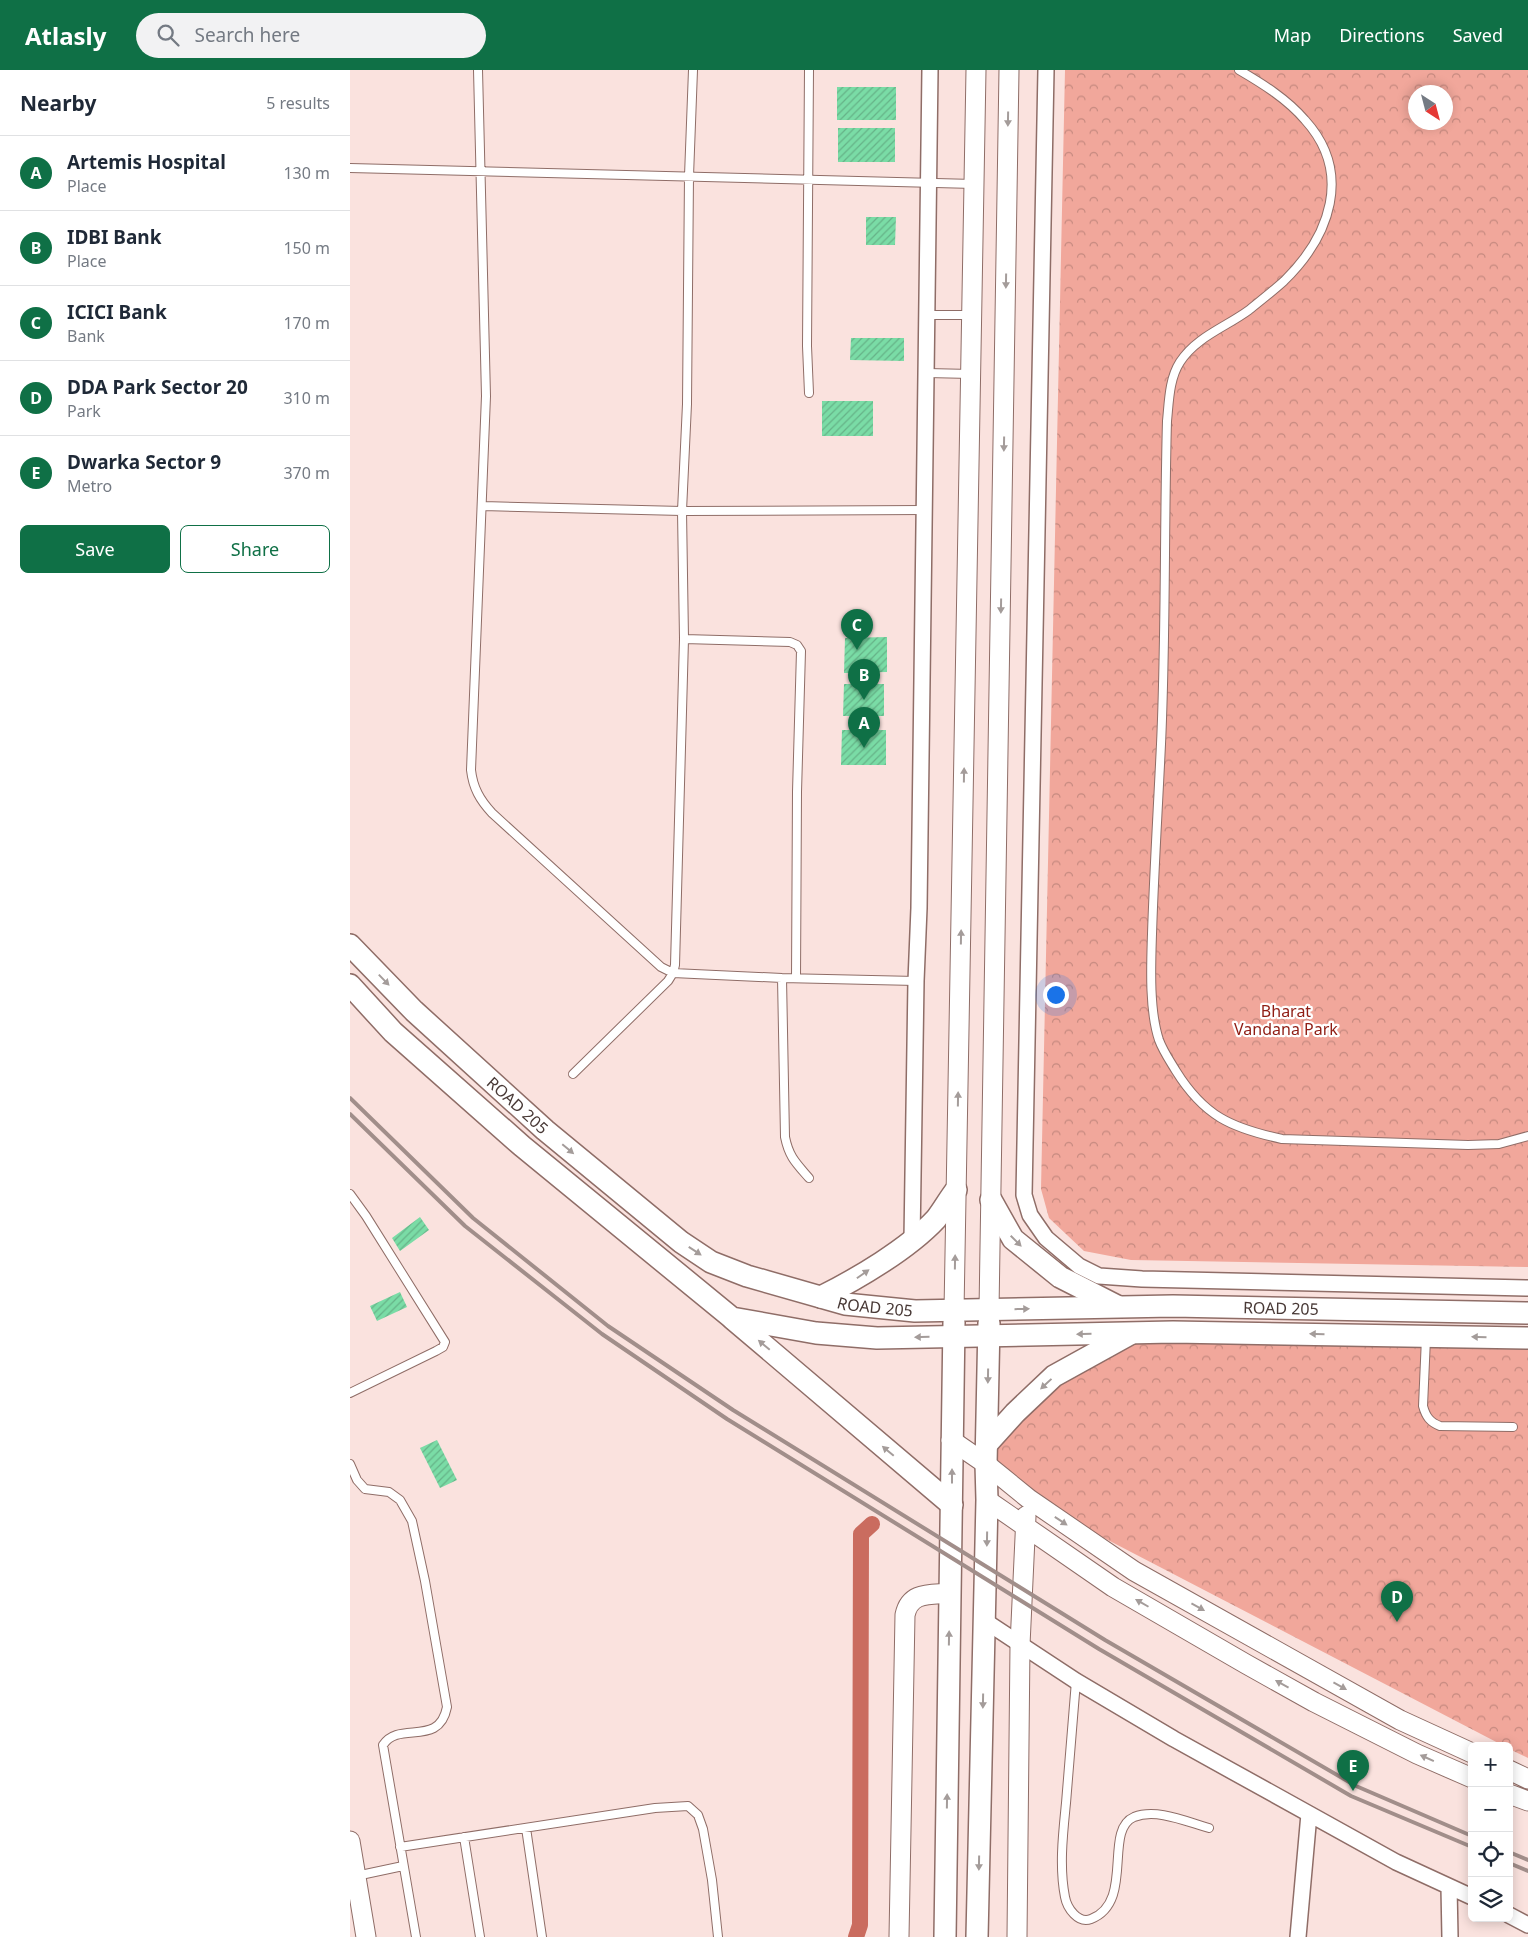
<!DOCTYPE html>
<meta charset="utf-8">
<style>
body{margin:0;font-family:"Noto Sans",sans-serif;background:#f2f2f3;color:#1f2937}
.controls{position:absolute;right:15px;bottom:15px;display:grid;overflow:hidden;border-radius:8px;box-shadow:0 2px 12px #0003}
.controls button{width:45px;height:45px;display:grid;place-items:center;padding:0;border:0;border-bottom:1px solid #e0e1e3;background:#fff;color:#1f2937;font:25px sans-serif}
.compass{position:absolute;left:1058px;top:15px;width:45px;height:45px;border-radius:50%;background:#fff;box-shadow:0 2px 12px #0003;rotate:144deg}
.you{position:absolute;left:705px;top:924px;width:18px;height:18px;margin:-12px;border:4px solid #fff;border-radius:50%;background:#1a73e8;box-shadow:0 0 0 8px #1a73e833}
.badge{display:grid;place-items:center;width:32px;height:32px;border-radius:50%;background:#0f7046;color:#fff;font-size:16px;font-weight:700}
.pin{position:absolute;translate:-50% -41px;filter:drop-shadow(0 1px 2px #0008)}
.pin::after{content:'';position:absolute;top:26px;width:18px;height:15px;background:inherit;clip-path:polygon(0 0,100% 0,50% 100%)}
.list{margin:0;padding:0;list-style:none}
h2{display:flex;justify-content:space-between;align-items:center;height:65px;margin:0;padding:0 20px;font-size:21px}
h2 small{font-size:16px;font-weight:400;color:#747a83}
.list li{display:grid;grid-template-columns:32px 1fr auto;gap:15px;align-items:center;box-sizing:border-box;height:75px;padding:0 20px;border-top:1px solid #e0e1e3}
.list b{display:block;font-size:19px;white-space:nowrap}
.list p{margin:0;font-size:16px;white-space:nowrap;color:#747a83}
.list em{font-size:16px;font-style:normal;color:#747a83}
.actions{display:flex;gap:10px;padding:15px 20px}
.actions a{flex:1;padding:11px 0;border:1px solid #0f7046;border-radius:8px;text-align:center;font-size:18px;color:#0f7046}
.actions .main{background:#0f7046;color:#fff}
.icon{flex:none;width:28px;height:28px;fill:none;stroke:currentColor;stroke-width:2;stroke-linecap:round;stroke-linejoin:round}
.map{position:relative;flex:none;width:1178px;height:1867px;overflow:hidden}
header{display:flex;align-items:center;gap:30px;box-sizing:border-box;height:70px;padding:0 25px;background:#0f7046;color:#fff}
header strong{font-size:24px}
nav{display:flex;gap:28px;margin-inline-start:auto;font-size:18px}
.search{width:350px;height:45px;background:#f2f2f3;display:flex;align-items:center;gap:12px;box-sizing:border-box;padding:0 18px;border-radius:28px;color:#747a83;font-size:19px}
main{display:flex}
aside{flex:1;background:#fff}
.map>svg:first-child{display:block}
.forest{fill:url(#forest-crowns);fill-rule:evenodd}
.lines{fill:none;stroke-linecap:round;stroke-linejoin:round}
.canal{stroke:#ca6c5f;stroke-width:16}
.building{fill:url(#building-hatch)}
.service-casing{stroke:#8f6d67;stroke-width:10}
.minor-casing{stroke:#8f6d67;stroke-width:18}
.tertiary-casing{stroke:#8f6d67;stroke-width:21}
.secondary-casing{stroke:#8f6d67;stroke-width:24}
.service{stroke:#fff;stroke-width:8}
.minor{stroke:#fff;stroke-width:15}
.tertiary{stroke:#fff;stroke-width:19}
.secondary{stroke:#fff;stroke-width:21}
.rail{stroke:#a18e8a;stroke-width:4}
.oneway{fill:#a49c9a}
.labels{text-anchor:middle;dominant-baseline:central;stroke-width:4.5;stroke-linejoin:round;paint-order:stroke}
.park-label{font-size:16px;fill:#8f1d14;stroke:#fff}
.street-label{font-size:16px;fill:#483936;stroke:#fff}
</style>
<header>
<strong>Atlasly</strong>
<div class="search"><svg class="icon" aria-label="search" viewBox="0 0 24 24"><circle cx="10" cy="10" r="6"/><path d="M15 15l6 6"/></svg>Search here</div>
<nav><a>Map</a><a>Directions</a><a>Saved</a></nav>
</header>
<main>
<aside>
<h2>Nearby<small>5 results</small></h2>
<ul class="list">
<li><span class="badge">A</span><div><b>Artemis Hospital</b><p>Place</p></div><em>130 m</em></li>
<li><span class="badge">B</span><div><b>IDBI Bank</b><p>Place</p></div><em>150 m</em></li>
<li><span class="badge">C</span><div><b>ICICI Bank</b><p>Bank</p></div><em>170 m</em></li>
<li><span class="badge">D</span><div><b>DDA Park Sector 20</b><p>Park</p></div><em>310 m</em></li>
<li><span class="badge">E</span><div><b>Dwarka Sector 9</b><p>Metro</p></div><em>370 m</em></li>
</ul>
<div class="actions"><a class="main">Save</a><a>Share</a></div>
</aside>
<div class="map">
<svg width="1178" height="1867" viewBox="0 0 1178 1867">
<defs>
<pattern id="forest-crowns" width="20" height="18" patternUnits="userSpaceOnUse" patternTransform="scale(1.25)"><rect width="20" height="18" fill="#f1a79b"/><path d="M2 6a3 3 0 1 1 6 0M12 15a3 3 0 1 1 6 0" fill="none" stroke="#c5897f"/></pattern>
<pattern id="building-hatch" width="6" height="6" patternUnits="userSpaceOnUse" patternTransform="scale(1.25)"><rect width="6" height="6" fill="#7adca6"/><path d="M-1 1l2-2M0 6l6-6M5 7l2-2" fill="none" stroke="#66b388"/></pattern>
</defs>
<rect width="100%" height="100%" fill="#fae2de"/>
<path class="forest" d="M715 0H1178V1197L781 1190 734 1181 699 1148 691 1119ZM1066 22H1096V52H1066Z
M783 1262 1178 1276V1688L1159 1679V1676H1154L679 1429 636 1394 665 1343Z"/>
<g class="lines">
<path class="canal" d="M506 1867 510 1855 511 1464 522 1454"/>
</g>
<path class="building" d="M487 17H546V50H487Z
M488 58H545V92H488Z
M516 147H546L545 175H516Z
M501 268H554V291L500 290Z
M472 331H523V366H472Z
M537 567V602L494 603 495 568Z
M494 614H534V646H493Z
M492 660H536V695H491Z
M70 1147 79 1160 50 1181 42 1168Z
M50 1222 57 1237 27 1251 20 1236Z
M87 1370 107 1410 90 1418 70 1378Z"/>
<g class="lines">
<g class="service-casing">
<path id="service" d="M128 0 136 326 121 700C123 718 130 730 142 743L311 897 323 903 432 908 566 911
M889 0C913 14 937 29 955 50 1003 103 980 166 934 211 923 221 910 231 899 240 876 257 846 267 830 292 819 309 819 332 817 351 814 459 816 567 811 674 808 738 804 801 802 864 801 895 799 940 809 970 813 981 820 991 826 1001 854 1046 881 1058 932 1069L1118 1075 1149 1074 1178 1066
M0 98 624 114
M578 245H622
M577 303 621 304
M459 323 457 276 459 0
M133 436 332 441 575 440
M334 569 440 572 447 575 451 581 447 722 446 908
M432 908 435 1067C439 1087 446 1093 459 1108
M223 1004 318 911 323 903 325 895 334 569 332 441 337 334 339 106 343 0
M0 1124 16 1146 95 1272 93 1277 86 1281 0 1323
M1076 1268 1073 1336C1076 1347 1080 1352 1090 1356L1163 1357
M0 1394 7 1410 15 1419 39 1422 50 1430 62 1451 75 1511 97 1637C89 1678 49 1650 33 1675L66 1867
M726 1611C723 1652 719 1692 716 1733 713 1763 709 1797 715 1827 717 1838 728 1854 741 1849 785 1832 753 1760 784 1747 807 1738 837 1752 859 1758
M176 1758 192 1867
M114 1767 130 1867
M50 1777 305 1738 338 1736 348 1745 353 1759 362 1810 368 1867
M6 1806 53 1796"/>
</g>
<g class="minor-casing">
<path id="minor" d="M696 0 674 1125 680 1145 696 1168 729 1196 749 1206 792 1209 1178 1218
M562 1170 566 911 569 838 580 0
M635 1551 726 1611 824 1669 1046 1792 1122 1827
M1099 1817 1100 1867
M1159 1845 1178 1855
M948 1867 959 1744"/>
</g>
<g class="tertiary-casing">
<path id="tertiary" d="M639 1240 659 0
M604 1241 626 0
M601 1370 636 1394 679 1429 784 1501 1050 1650 1122 1683
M637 1430 763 1517 896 1594 964 1632 1067 1684 1122 1708
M1159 1700 1178 1709
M1159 1724 1178 1731
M0 1771 16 1867
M549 1867 555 1545C560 1521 581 1525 600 1523
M667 1867 670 1575 676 1446"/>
</g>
<g class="secondary-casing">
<g id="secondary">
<path id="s1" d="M0 875 64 941 195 1060 331 1172 361 1192 397 1206 495 1234 565 1241 823 1236 1178 1243"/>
<path d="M0 915 43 962 172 1076 382 1248 466 1263 527 1268 823 1262 1178 1268"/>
<path d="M641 1130 663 1169 710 1207 767 1236"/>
<path d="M471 1227C507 1209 558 1179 586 1149 593 1140 599 1129 606 1120"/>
<path d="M383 1249 602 1435"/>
<path d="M637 1374 665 1343 704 1306 780 1264"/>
<path d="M595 1867 604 1252"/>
<path d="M627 1867 637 1430 636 1394 639 1253"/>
</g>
</g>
<use href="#service" class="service"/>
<use href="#minor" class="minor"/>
<use href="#tertiary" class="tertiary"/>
<use href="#secondary" class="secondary"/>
<path class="rail" d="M0 1028 123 1148 258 1256 383 1340 755 1570 1006 1716 1122 1766
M0 1044 115 1156 252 1264 377 1349 749 1579 1001 1726 1122 1777
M1159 1782 1178 1790
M1159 1793 1178 1801"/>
</g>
<defs><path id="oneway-solid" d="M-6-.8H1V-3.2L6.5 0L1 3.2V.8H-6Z" transform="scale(1.25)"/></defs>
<g class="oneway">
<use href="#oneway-solid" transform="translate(658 49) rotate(91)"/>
<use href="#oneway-solid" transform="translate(656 211) rotate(91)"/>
<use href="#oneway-solid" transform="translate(654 374) rotate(91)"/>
<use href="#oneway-solid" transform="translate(651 536) rotate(91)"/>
<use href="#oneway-solid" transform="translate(614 705) rotate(-89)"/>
<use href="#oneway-solid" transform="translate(611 867) rotate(-89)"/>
<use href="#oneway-solid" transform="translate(34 910) rotate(46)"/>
<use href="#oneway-solid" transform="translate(608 1029) rotate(-89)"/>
<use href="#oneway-solid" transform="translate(218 1079) rotate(40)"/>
<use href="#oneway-solid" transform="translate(666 1171) rotate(45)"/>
<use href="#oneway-solid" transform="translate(345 1181) rotate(33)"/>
<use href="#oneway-solid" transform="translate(605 1192) rotate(-89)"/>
<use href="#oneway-solid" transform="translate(513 1204) rotate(-35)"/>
<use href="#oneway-solid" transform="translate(672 1239) rotate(-1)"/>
<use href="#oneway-solid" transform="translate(734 1264) rotate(179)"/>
<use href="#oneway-solid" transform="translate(967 1264) rotate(-179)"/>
<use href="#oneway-solid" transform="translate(572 1267) rotate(179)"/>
<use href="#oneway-solid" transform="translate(1129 1267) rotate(-179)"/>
<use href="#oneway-solid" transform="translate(414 1275) rotate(-140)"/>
<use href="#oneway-solid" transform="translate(638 1306) rotate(91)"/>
<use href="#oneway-solid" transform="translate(696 1314) rotate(137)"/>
<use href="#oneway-solid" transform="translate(538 1381) rotate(-140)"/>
<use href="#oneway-solid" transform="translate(602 1406) rotate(-90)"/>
<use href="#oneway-solid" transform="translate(711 1451) rotate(34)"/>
<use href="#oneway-solid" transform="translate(637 1469) rotate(91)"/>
<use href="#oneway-solid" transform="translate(792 1533) rotate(-150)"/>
<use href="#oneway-solid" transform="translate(848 1537) rotate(29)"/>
<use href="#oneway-solid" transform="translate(599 1568) rotate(-89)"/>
<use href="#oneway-solid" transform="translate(932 1614) rotate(-151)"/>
<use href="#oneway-solid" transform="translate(990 1616) rotate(29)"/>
<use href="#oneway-solid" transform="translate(633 1631) rotate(91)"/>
<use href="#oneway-solid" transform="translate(1077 1688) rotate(-156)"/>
<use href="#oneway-solid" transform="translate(597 1731) rotate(-89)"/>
<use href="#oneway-solid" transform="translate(629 1793) rotate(91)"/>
</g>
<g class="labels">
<g class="park-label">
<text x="936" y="941">Bharat<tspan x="936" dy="18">Vandana Park</tspan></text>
</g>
<g class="street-label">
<text stroke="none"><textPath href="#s1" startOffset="232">ROAD 205</textPath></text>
<text stroke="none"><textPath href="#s1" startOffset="652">ROAD 205</textPath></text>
<text stroke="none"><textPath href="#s1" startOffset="1058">ROAD 205</textPath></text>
</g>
</g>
</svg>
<div class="controls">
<button>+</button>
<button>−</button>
<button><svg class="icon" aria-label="locate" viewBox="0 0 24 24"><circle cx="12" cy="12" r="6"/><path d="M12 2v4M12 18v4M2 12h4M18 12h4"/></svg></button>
<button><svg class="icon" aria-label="layers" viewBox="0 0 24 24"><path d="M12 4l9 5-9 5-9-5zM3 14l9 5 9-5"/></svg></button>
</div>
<svg class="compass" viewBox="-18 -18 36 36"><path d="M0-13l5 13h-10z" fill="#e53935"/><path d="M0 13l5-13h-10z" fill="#747a83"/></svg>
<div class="you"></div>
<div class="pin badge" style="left:514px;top:678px">A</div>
<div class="pin badge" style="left:514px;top:630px">B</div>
<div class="pin badge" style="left:507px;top:580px">C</div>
<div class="pin badge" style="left:1047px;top:1552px">D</div>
<div class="pin badge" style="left:1003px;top:1721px">E</div>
</div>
</main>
